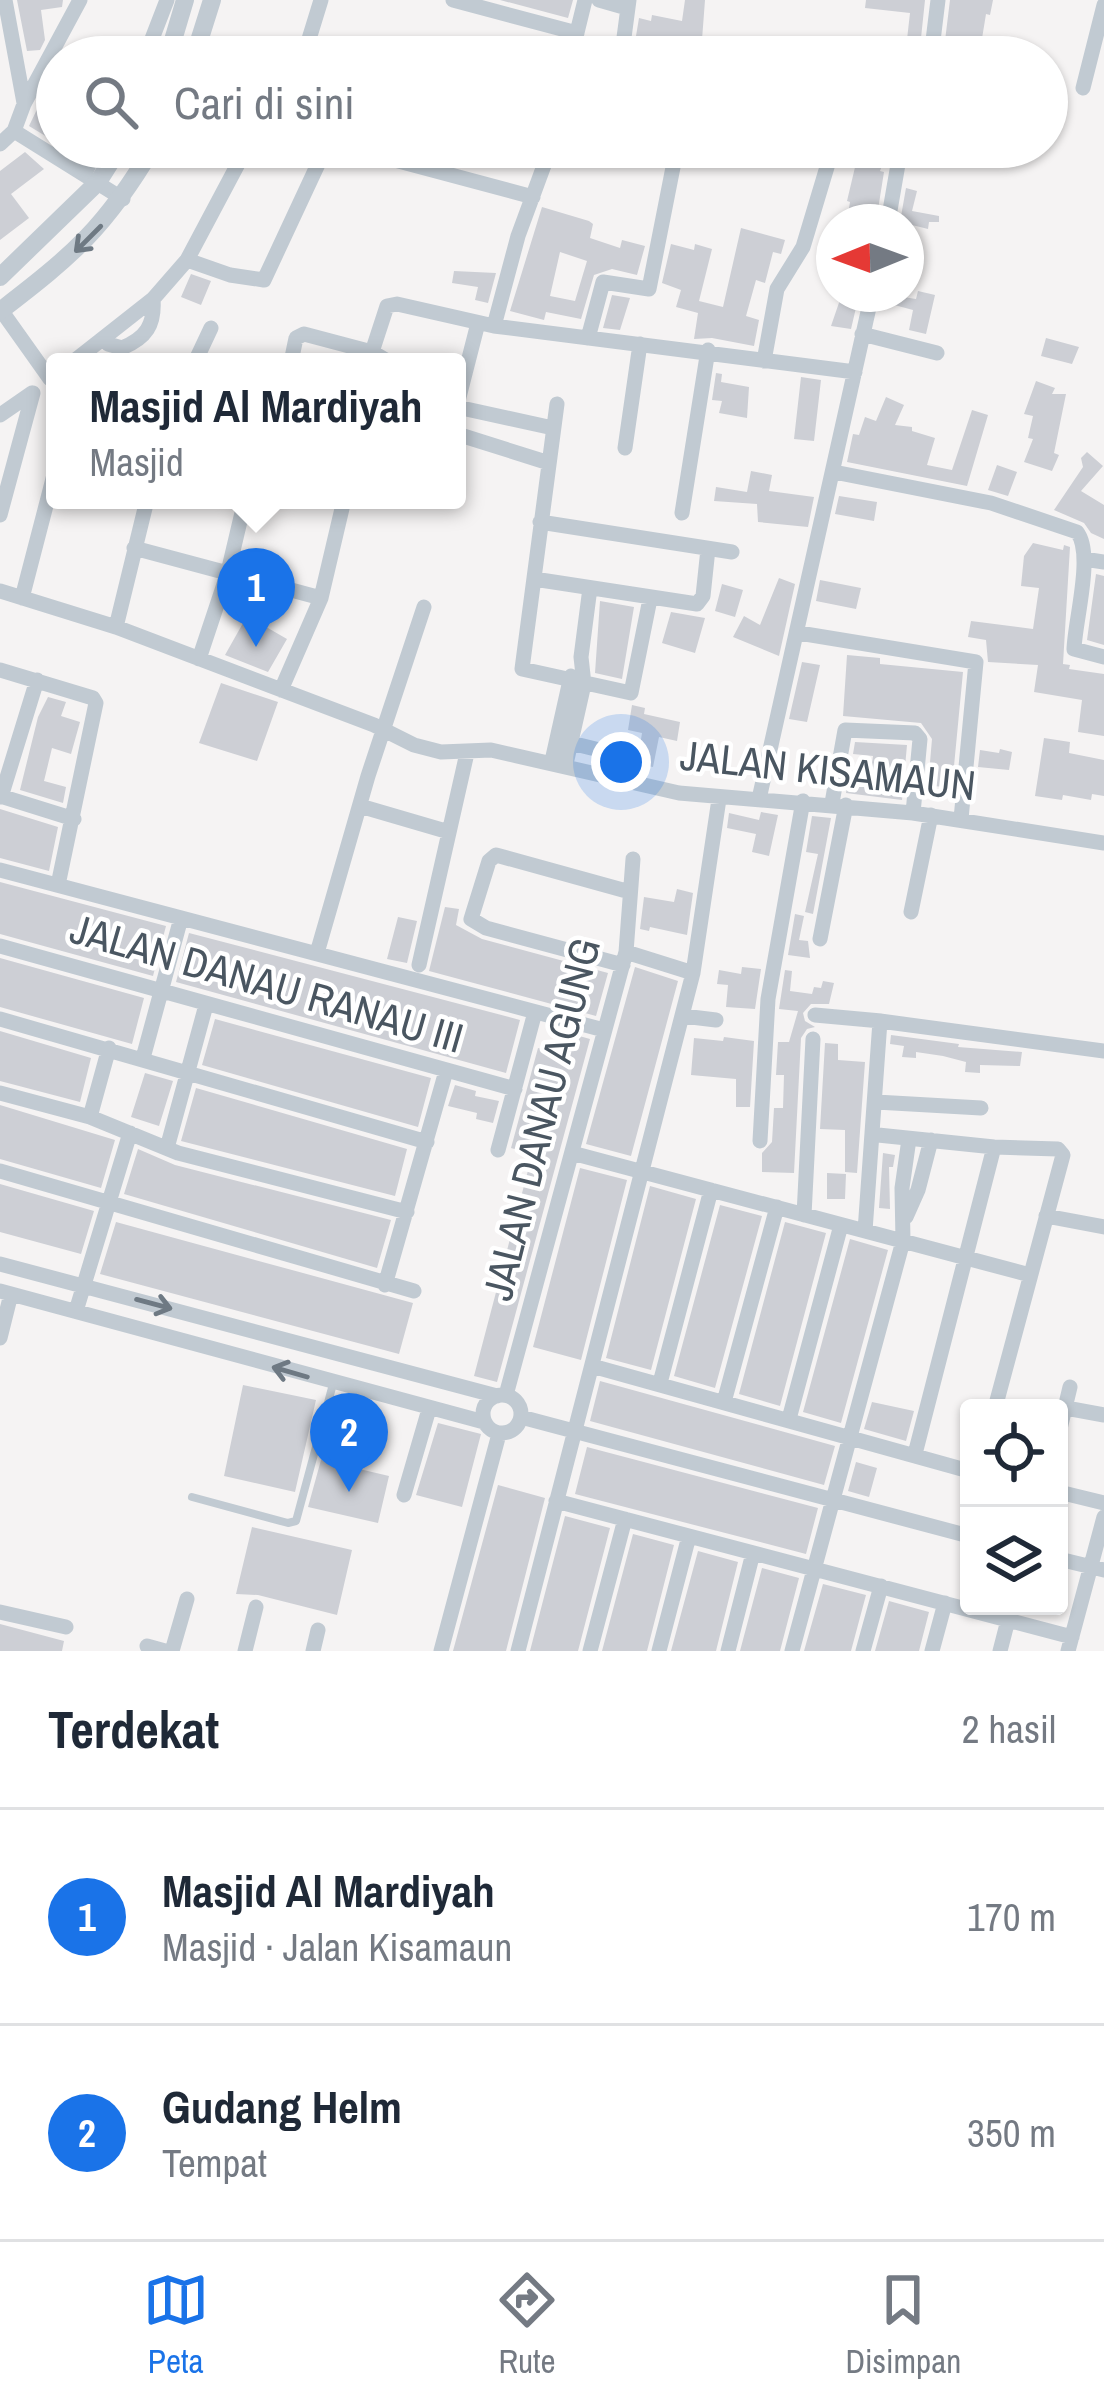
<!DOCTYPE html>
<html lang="id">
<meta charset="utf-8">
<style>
body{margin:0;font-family:"Archivo Narrow",sans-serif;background:#f6f6f7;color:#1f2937}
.controls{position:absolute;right:36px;bottom:36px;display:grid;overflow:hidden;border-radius:12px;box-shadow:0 3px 9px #0004}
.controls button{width:108px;height:108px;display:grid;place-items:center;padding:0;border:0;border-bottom:3px solid #e0e1e3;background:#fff;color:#1f2937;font:60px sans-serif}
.compass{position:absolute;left:816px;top:204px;width:108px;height:108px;border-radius:50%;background:#fff;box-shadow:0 3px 9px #0004;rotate:269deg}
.you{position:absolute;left:621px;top:762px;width:42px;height:42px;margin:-30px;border:9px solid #fff;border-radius:50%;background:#1a73e8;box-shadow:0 0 0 18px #1a73e833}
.badge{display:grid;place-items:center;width:78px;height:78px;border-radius:50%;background:#1a73e8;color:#fff;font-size:39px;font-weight:700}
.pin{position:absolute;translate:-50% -99px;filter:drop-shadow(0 3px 6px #0008)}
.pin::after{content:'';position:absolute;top:63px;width:42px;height:36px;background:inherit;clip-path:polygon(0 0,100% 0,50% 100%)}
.popup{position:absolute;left:46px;top:353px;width:420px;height:156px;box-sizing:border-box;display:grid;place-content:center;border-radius:12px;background:#fff;filter:drop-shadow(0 3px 9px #0005);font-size:39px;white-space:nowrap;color:#747a83}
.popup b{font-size:45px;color:#1f2937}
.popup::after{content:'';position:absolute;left:50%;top:100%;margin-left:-24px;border:24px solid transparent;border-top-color:#fff}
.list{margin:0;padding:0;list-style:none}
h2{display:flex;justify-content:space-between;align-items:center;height:156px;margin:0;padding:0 48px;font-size:51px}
h2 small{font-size:39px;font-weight:400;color:#747a83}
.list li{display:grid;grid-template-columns:78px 1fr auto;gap:36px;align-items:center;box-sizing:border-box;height:216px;padding:0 48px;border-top:3px solid #e0e1e3}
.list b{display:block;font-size:45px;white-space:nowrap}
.list p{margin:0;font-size:39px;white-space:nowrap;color:#747a83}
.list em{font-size:39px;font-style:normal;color:#747a83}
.icon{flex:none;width:66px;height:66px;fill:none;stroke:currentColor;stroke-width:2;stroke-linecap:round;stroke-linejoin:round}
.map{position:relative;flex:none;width:1104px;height:1651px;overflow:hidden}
.search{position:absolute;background:#fff;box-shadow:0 3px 9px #0004;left:36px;right:36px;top:36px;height:132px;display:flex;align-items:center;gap:30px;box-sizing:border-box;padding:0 42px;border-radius:66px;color:#747a83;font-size:45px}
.sheet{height:588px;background:#fff}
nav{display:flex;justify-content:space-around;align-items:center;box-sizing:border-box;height:168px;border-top:3px solid #e0e1e3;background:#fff;font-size:33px;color:#747a83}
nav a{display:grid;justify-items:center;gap:6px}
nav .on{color:#1a73e8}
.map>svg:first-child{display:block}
.building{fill:#cdcfd5;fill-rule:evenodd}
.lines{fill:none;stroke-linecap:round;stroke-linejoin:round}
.service{stroke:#c1cad2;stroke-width:8}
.minor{stroke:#c1cad2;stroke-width:15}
.tertiary{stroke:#c1cad2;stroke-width:18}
.oneway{stroke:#6e7983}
.labels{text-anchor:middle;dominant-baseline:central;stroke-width:9;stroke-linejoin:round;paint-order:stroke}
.street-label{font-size:42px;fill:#4a5661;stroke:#fff}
</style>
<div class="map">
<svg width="1104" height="1651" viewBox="0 0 1104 1651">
<rect width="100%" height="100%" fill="#f5f3f3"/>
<path class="building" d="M17 0H63L62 7 41 10 45 40 40 50 27 51Z
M500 0H573L568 18Z
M685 0H705L701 53 636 36 639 18 651 21 652 15 682 21Z
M866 0H925L919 57H905L910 13 865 8Z
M950 0H993L990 15 986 14 979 57H943Z
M57 68V143L29 126Z
M845 147 863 152 866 147H889L880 171 884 172 876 222 847 220 850 202 847 201 856 163 842 157Z
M25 152 44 169 11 194 29 218 0 240V171Z
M906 188 917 191 912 211 939 216V222H929L928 229 900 222Z
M542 207 589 221 593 224 590 238 620 248 622 240 645 246 637 275 612 269 594 275 581 319 546 312 544 320 510 311ZM560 252 587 261 575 301 550 296Z
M741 228 785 240 781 254 773 252 765 283 756 280 746 316 759 320 754 346 712 338 694 339 698 313 676 307 681 290 662 283 671 244 694 250 695 244 712 249 699 301 723 307Z
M454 271 496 273 488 303 475 300 478 287 452 283Z
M191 274 211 281 201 305 181 297Z
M918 291 935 295 926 334 909 330 913 310 883 302 884 294 916 299Z
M842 294 859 295 851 329 831 326Z
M612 295 630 298 620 330 603 328Z
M1046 338 1079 347 1072 364 1041 356Z
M716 373 722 374 721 382 749 387 747 418 719 413 722 401 712 400Z
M801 377 821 380 814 441 794 439Z
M1036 381 1055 388 1052 394H1066L1054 453 1059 455 1052 471 1024 462 1033 439 1028 438 1033 416 1024 414Z
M886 397 904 405 895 425 912 427V431L935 438 927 465 952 470 972 410 988 415 967 486 847 462 853 434 859 435 865 417 876 421Z
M1087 452 1103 466 1081 491 1104 505V539L1091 533 1084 523 1054 510 1083 467 1081 458Z
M997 465 1017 472 1008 496 988 490Z
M751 471 772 475 769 491 814 497 808 527 758 522 757 504 714 501 716 487 747 492Z
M839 496 877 502 874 521 835 514Z
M1033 543 1063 550 1064 545 1070 547 1063 664 1070 665 1069 669 1104 674V736L1078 732 1082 700 1034 692 1038 665 988 662 986 640 968 637 971 621 1033 629 1039 588 1021 586 1024 556Z
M1096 574 1104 576V645L1087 640Z
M779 578 795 584 779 656 733 637 744 616 760 625Z
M820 580 861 588 856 609 816 601Z
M722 584 743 590 735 617 715 611Z
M600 601 634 607 622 679 595 673Z
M671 612 705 618 695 653 662 643Z
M247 616 287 639 268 672 225 655Z
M847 655 880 658V664L963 672 952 787 928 786 932 739 921 723 843 716Z
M802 662 820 665 807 722 789 719Z
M221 683 278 702 257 761 199 743Z
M48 697 66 702 61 716 80 722 71 754 52 748 44 781 66 787 63 803 20 790 38 717Z
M632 705 645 708 644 714 680 722 677 741 659 737 653 767 637 764 642 733 628 730Z
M1044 738 1070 742 1069 753 1104 760V796L1092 794 1091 800 1063 795 1062 800 1035 796Z
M855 742 907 745 902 800 846 793 848 782 869 785 873 756 853 754Z
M1000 749 1012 752 1009 770 978 767 980 750 999 753Z
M0 809 58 827 49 871 0 858Z
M761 812 778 815 769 856 752 852 756 834 727 828 729 813 759 820Z
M812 816 831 818 813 914 805 912 818 854 806 852Z
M0 882 166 926 153 976 0 934Z
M677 889 693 893 687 935 650 927 649 931 640 929 644 897 674 902Z
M445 907 459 909 456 925 482 939 608 973 596 1016 429 971Z
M795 914 804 916 799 940 808 941 810 958 788 955Z
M398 917 417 921 407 963 387 959Z
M189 933 520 1020 506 1073 176 982Z
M0 958 144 998 132 1044 0 1007Z
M635 967 678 981 631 1156 586 1144Z
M742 967 761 969 755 1009 726 1007 728 985 717 984 719 970 741 974Z
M785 970 792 971 790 991 812 994 814 987 821 988 823 981 834 983 829 1004H811L803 1013 805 1021 815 1027 807 1029 801 1038 794 1173 762 1172V1153L772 1142 774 1108H783L784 1075H776L778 1042H789L798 1011 779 1009Z
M215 1019 431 1078 418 1127 202 1065Z
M0 1031 91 1058 80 1102 0 1081Z
M565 1032 590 1039 497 1382 474 1376 531 1159 525 1152 511 1148 538 1048 559 1054Z
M891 1035 959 1044 958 1047 1022 1052 1020 1066 980 1065V1073L965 1072 966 1062 943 1056 916 1052V1058L902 1057 904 1046 890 1044Z
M724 1037 754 1041 750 1107H736V1079L691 1075 694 1038 723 1041Z
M825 1043 838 1044V1060L865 1062 857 1173 845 1172V1130L820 1129Z
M145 1073 173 1081 159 1126 131 1117Z
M455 1085 476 1091 475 1096 499 1101 493 1123 476 1119 477 1113 448 1106Z
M196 1088 407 1149 395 1196 181 1141Z
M0 1105 115 1140 101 1188 0 1159Z
M138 1149 175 1165 391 1220 377 1268 124 1194Z
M883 1153 895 1155 893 1167H889L890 1209 879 1208Z
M580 1168 627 1180 581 1360 533 1347Z
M827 1173 846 1174 845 1199H827Z
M0 1184 94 1211 81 1254 0 1232Z
M650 1186 696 1199 651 1370 606 1358Z
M720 1205 762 1216 715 1388 674 1376Z
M116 1222 413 1303 399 1354 100 1274Z
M785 1222 826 1233 780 1406 739 1394Z
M850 1239 888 1250 841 1423 803 1412Z
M600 1381 835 1446 824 1485 590 1421Z
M243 1385 316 1400 295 1492 224 1476Z
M872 1402 914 1411 906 1441 864 1429Z
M438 1423 481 1434 462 1507 416 1495Z
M587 1447 818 1508 806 1554 575 1494Z
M321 1460 389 1476 378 1523 308 1507Z
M856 1462 877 1468 869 1497 848 1491Z
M498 1485 545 1498 506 1651H453Z
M565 1516 610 1528 578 1651H530Z
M252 1527 352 1550 337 1615 258 1595 236 1594Z
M633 1534 674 1545 647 1651H602Z
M698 1551 738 1562 716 1651H671Z
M762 1568 799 1578 780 1651H740Z
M823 1584 866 1595 851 1651H804Z
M889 1601 929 1612 919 1651H875Z
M0 1624 64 1641 62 1651H0Z"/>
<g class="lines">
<path class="service" d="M192 1497 288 1523 296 1521 333 1384"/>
<path class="minor" d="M5 0 24 103
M321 0 309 39 312 45 352 57
M453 0 577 33
M599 0 627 8
M629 0 623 45 668 57
M145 57 167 0
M571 57 585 0
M931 57 938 0
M1083 88 1104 5
M14 131 123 199
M0 144 14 131 24 104 80 0
M346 147 533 197
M85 173 98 147
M888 222 901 147
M187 260 230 275 264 280 326 147
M1 310 50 379
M494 326 518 236 546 160
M862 334 937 353
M588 338 603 282 649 289 677 147
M105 339 108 344 122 348C146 338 155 325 153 299
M372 352 389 362
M764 361 777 289 803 247 833 147
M73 362 153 299 187 260 247 147
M195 362 211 328
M291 362 296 338 304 334 372 352 387 306 397 304 494 326 855 372
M557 404 522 669 631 693 650 599
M457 405 478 323
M457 407 553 428
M0 415 32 393
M457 434 549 463
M625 448 640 344
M834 472 991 503 1077 532C1094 554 1075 620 1074 649L1104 657
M682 513 708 350
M0 515 33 393
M540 522 732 552
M134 548 321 598
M1084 559 1104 562
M534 579 697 604 703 596 708 549
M0 591 116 627 374 725 414 745 441 752 491 750 679 793 913 813 1104 843
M22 598 55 471
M116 627 147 500
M799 633 976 662 961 819
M199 659 228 572 245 500
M0 670 93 698 96 703 58 885
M281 690 321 598 344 500
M571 743 628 757
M552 761 571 676
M566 764 584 684 581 657 590 588
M0 796 74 819
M1 797 37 680
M759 799 872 294
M832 803 845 730 915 733 920 739 913 813
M360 806 449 832
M0 870 604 1030
M911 912 931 815
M820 939 846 805
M0 946 515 1089
M626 952 693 973
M317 953 368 776 424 607
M419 965 467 753
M623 965 486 928 471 919 489 861 496 855 630 892
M815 1015 881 1021
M683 1016 716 1020
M0 1019 427 1142
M143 1058 181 918
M0 1093 90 1117 178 1153 407 1212
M876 1102 981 1108
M90 1117 109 1048
M878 1135 994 1147 1058 1149 1063 1155 995 1408
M760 1141 768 999 803 801
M167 1148 206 1005
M498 1150 535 1012
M572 1153 1030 1275
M0 1171 414 1291
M804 1215 813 1039
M1046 1216 1104 1227
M906 1217 918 1190 931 1140
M865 1231 880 1021 1104 1051
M0 1264 497 1396
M385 1285 446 1071
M0 1291 484 1422
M76 1311 130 1133
M0 1338 11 1294
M592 1366 969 1471
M660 1383 711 1190
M483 1414a19 19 0 1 1 38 0a19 19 0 1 1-38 0Z
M506 1395 626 952 633 859
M724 1402 777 1207
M1066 1408 1104 1415
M521 1417 969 1536
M789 1419 841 1225
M1059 1433 1070 1387
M915 1454 994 1147
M1059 1492 1104 1503
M404 1495 429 1409
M556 1501 1072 1637
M1059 1559 1104 1570
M0 1612 66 1627
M147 1646 165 1651
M172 1651 187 1599
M245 1651 256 1607
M313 1651 318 1630
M441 1651 499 1434
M518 1651 693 973 719 799
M590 1651 625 1519
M659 1651 689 1536
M728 1651 753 1553
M792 1651 903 1241 902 1188 909 1139
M863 1651 881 1586
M932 1651 945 1603
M1000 1651 1008 1620
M1068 1651 1104 1517"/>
<path class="tertiary" d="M168 57 185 0
M194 57 212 0
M0 277 98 182 120 147
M0 311C73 255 106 227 153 147"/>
</g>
<defs><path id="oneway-shaft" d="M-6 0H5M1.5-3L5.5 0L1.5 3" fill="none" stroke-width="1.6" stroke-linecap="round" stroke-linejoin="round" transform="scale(3)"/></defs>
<g class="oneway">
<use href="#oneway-shaft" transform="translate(88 239) rotate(135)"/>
<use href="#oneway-shaft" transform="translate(154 1304) rotate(15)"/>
<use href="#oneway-shaft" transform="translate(290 1372) rotate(-164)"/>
</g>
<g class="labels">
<g class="street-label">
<text transform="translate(828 770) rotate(6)">JALAN KISAMAUN</text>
<text transform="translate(267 983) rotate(16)">JALAN DANAU RANAU III</text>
<text transform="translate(541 1119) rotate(-76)">JALAN DANAU AGUNG</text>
</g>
</g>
</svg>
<div class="controls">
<button><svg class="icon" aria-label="locate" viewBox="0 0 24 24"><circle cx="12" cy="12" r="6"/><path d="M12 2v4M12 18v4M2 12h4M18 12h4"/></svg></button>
<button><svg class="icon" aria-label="layers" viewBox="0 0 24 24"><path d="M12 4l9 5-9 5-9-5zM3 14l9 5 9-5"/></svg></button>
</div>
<svg class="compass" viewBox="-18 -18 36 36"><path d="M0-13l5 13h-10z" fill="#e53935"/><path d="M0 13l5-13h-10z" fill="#747a83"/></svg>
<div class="you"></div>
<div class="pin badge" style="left:256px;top:647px">1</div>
<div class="popup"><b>Masjid Al Mardiyah</b>Masjid</div>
<div class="pin badge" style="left:349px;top:1492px">2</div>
<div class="search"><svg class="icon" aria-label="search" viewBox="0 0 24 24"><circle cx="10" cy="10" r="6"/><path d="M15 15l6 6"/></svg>Cari di sini</div>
</div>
<section class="sheet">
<h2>Terdekat<small>2 hasil</small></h2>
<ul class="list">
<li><span class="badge">1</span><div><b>Masjid Al Mardiyah</b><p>Masjid · Jalan Kisamaun</p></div><em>170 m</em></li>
<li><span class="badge">2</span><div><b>Gudang Helm</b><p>Tempat</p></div><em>350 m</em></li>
</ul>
</section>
<nav>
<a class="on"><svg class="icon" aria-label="map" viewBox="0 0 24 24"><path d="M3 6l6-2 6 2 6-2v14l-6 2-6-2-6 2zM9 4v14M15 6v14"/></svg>Peta</a>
<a><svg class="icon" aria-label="directions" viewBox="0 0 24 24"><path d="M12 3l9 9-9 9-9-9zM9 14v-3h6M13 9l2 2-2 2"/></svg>Rute</a>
<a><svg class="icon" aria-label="saved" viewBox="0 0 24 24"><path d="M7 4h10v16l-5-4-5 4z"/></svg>Disimpan</a>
</nav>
